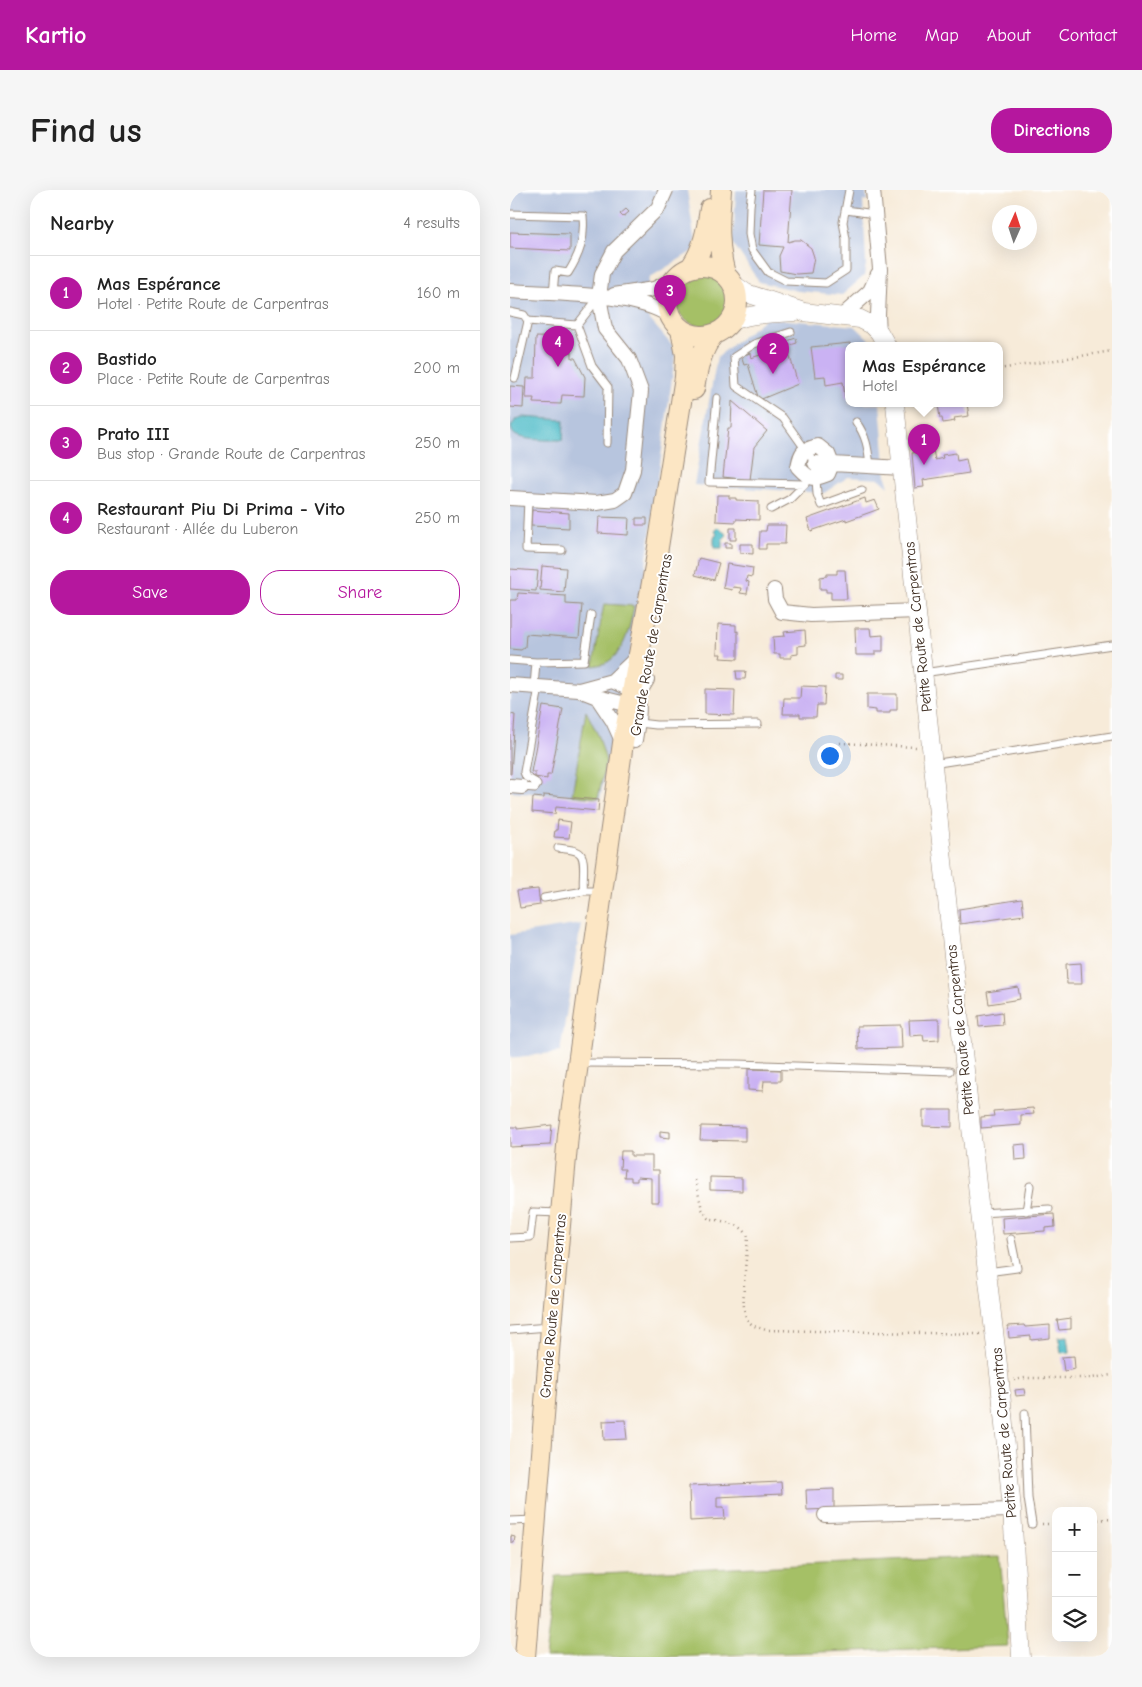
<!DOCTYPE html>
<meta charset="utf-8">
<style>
body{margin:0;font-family:"Comic Neue",sans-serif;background:#f6f6f6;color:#222}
.controls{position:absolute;right:15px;bottom:15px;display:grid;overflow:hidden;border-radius:10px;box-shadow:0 5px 20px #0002}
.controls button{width:45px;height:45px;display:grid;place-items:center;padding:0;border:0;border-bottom:1px solid #e0e0e0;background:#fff;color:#222;font:25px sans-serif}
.compass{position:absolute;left:482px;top:15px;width:45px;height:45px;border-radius:50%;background:#fff;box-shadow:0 5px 20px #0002;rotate:3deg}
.you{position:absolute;left:319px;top:565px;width:18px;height:18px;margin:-12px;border:4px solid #fff;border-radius:50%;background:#1a73e8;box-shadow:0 0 0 8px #1a73e833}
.badge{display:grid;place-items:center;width:32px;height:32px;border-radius:50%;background:#b5179e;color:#fff;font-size:16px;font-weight:700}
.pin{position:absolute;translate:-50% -41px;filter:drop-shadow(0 1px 2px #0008)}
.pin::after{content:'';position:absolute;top:26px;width:18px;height:15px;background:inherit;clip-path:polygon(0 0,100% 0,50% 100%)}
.popup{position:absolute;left:335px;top:152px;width:158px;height:65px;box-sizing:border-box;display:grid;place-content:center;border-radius:10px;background:#fff;filter:drop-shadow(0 1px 4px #0005);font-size:16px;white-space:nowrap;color:#767676}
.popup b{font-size:19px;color:#222}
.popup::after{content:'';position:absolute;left:50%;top:100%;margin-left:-10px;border:10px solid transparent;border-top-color:#fff}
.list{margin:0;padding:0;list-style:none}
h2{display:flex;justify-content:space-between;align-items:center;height:65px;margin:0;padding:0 20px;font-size:21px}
h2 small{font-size:16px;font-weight:400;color:#767676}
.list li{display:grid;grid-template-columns:32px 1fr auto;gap:15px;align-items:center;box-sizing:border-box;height:75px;padding:0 20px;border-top:1px solid #e0e0e0}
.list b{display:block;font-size:19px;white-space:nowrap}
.list p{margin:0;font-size:16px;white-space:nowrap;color:#767676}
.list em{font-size:16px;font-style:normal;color:#767676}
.actions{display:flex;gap:10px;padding:15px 20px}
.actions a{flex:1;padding:11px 0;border:1px solid #b5179e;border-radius:20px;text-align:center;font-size:18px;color:#b5179e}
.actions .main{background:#b5179e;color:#fff}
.icon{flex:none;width:28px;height:28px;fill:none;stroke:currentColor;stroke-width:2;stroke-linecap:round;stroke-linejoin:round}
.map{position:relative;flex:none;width:602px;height:1467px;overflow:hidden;border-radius:20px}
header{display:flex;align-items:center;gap:30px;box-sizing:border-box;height:70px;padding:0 25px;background:#b5179e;color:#fff}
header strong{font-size:24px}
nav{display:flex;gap:28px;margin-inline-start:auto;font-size:18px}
.intro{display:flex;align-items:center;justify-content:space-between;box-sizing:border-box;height:120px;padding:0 30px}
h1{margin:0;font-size:35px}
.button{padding:12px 22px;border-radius:20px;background:#b5179e;color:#fff;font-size:18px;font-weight:700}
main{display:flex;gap:30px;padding:0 30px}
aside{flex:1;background:#fff;border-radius:20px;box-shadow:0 5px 20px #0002}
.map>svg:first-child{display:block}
.industrial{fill:#b7c5de}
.green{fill:#a5c066;stroke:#707542}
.water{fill:#4ebbc7;stroke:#447272}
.building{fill:#cab2f3}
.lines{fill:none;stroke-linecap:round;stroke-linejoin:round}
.service-casing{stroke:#998a7c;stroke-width:9}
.minor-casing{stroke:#998a7c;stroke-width:16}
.tertiary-casing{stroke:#998a7c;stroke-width:19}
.secondary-casing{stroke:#998a7c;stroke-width:22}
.path{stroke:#998a7c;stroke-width:2.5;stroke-dasharray:1 4;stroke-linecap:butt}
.service{stroke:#fff;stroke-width:7}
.minor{stroke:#fff;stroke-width:14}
.tertiary{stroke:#fff;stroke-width:18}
.secondary{stroke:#fce6c4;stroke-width:20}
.labels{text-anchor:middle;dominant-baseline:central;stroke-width:4;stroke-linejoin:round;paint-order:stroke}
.street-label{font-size:15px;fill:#3b2a1e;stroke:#fff}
</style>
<header>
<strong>Kartio</strong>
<nav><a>Home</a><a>Map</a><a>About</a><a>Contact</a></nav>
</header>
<div class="intro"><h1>Find us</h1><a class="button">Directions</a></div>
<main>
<aside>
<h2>Nearby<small>4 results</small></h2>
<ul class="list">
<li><span class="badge">1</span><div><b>Mas Espérance</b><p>Hotel · Petite Route de Carpentras</p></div><em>160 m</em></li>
<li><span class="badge">2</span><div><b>Bastido</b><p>Place · Petite Route de Carpentras</p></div><em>200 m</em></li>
<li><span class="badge">3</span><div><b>Prato III</b><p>Bus stop · Grande Route de Carpentras</p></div><em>250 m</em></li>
<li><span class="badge">4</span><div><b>Restaurant Piu Di Prima - Vito</b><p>Restaurant · Allée du Luberon</p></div><em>250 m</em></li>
</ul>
<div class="actions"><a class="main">Save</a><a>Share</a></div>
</aside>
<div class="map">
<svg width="602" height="1467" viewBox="0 0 602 1467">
<rect width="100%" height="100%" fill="#fff"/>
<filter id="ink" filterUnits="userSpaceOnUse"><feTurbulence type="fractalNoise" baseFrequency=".02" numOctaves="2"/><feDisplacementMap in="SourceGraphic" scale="10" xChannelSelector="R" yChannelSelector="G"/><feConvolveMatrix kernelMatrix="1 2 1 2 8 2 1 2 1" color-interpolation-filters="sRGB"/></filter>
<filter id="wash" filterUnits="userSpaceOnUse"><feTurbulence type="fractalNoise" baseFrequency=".0096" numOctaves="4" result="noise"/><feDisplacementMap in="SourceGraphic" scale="20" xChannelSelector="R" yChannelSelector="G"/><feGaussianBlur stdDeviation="1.12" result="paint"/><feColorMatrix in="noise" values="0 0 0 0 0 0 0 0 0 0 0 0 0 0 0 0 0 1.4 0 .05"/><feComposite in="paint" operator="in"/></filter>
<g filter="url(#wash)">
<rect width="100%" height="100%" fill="#f7ebd9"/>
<path class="industrial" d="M0 0H177L186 59 139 88 134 123 166 160 131 411 90 609 0 601Z
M226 0H356L357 10 353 11 356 74 354 86 332 105 288 101 249 92 223 53Z
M256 128 345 136 363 153V156H339V214H370L376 287 379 297 370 289 338 287 314 303 184 295 207 167Z
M71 734 50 862 0 868V745Z"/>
<path class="green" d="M166 110a26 26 0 1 1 52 0a26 26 0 1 1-52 0Z
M94 414 124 416C120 435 116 459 99 471 95 474 88 475 83 476Z
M76 521 89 547 96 571 88 608 62 605Z
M490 1366 498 1456 156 1467H35L46 1386Z"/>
<path class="water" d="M12 227 54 230 53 250C42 250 11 251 4 244 2 242 2 240 1 237L6 229Z
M208 337 217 345 212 350V358H204V347L207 344 204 341Z
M558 1146 560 1162 551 1163 549 1147Z"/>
<g id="blocks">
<path class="building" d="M253 0H282L278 52 285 50H291L301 58 304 67 301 83 286 84 270 81 269 66 273 57 249 55Z
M116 19 119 22 113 27 110 24Z
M0 42 60 44V61L0 58Z
M26 147 55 148 54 162H62V168H65L75 187 74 206 52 205 51 214 23 213 24 208H16L17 188H25Z
M286 148 287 153 277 156 288 194 249 210 238 174 234 175 231 166 240 163 241 168 272 158 271 153Z
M340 153 339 207H335L333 192 316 195 315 186 305 187 301 157Z
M0 196 14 197 13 218 0 217Z
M222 211 257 241 244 257 240 290 213 287 218 238H221Z
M428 214H457L459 226 444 228 445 231 433 233 432 228H430Z
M423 260 425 270 433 268 432 265 446 263 447 271 456 269 459 283 413 290 414 297 405 298 402 263Z
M207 305H219V308H226V310L249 311V330L226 329V332L206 331Z
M355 308 356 313 365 310 369 319 336 331V329L301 341 297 329Z
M22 320 59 323V338L21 336Z
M89 327 119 328 118 345 88 343Z
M126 328H137V335H126Z
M257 335H276L275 354H256V359H249L250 341H256Z
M220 338H226V350H220Z
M215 353H221V358H215Z
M230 354H243V364L230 363Z
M189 368 209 373 204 390 185 385Z
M217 374 243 378 242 387 237 386 236 391 239 392 237 404 230 403 231 398 223 397 222 400 213 398Z
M32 376 56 378 54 402 30 400Z
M0 379 28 381 26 401 0 399Z
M327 380H335L337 409H321V402H316V399H310V387L317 386V384H327Z
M8 403 56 406V414L72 415 69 448 16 444 15 457 11 460 0 459V410H7Z
M208 434 226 435V442L228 441V469L210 468 211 464H207Z
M345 438H360L361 446 373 445V461H365V465H346Z
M295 440 296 455 288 456V464L281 465V468H270V464H264L263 447 275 446 274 442Z
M226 481H236L235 489H227Z
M325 485H332V490H325Z
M291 496 315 497 314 515H307L306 527H290V524H273L274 508H290Z
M195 499 225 500 224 525 195 524Z
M357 504H387V520H380V523H366V520L357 519Z
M33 516 53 519 41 585H37V589L25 587V582H21Z
M0 524 5 525 1 584H0Z
M34 605 89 610 88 621 46 617 45 624 22 622 23 607 34 608Z
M48 630 61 632 59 648 44 647 45 640H47Z
M28 699 30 715 10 718 7 701Z
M512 709 514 725 450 734 449 719Z
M571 773 572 794H557L556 774Z
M508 797 510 809 479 814 477 802Z
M492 822 493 835 469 837 468 826Z
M429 829V850L414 851 413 845 400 846 399 830Z
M391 835 392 858 348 859 347 836Z
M238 879 271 880V891H254L253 901 238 900Z
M523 918 524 924 511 925V935L471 938V927L484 926 483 921Z
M413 920H442V937L413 936Z
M42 935 40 955 0 957V937H7V939Z
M191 936 235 937V951L190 950Z
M150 941 160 942V948L150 947Z
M515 954 516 969 505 970 504 955Z
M111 961H121V966H142V980H149V1012H141V988L127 987V991H121V987H114L115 979H110Z
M200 987 232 988V1001L200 1000Z
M544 1024 545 1037 535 1038V1041L493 1044 492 1028Z
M561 1128V1139L549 1140 547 1130Z
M514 1135 515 1137 540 1135V1148L521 1150V1146L499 1148 498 1136Z
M564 1166 565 1179 554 1181 552 1167Z
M514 1199 515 1205 506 1206 505 1200Z
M115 1230 117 1249 94 1250 93 1231Z
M271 1292 272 1304 207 1307V1317H214L215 1329 180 1331 179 1296Z
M324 1299V1319L297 1320 296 1300Z
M1 1346 5 1347 4 1353H1Z"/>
</g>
</g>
<g filter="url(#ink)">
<use href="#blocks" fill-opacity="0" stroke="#998a7c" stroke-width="1"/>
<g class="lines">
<g class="service-casing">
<path id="service" d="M242 0 240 16 239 44 242 60 258 82 276 91 316 93 336 80V49L333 32 339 0
M336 20 365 24
M0 24 73 26C75 49 70 64 58 83L45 81 43 104
M89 107 67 135 82 176 98 197 97 253
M0 122 14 125 18 131
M281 142 244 154 224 167 226 196 273 228 305 273 307 304 311 315 352 300
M5 188 18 131 67 135
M207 208 199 292 295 294 299 285
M346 232C357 247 358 259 360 276
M18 309 16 359 52 360
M261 319 280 309 295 294
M0 470 26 472 24 497
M26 472 74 471 81 425
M413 483 602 455
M129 533 146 535 248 534
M422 574 602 546
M12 597 25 598 27 595 25 592 16 587 14 582 29 497
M48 658C53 659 63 659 68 662 78 667 71 691 74 701H89
M34 708 74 701
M71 873 226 874 440 881
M516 1021 520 996
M470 1023 539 1019
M0 1048 20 1047 23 1022 50 1023
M477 1082 507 1078 501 1049
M0 1140 39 1137
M515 1223 518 1308 522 1334
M0 1331 25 1330"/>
</g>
<g class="minor-casing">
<path id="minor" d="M363 0 370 79 368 125 369 142
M0 101C43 104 125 102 160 126
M104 105 144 99 163 90
M331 127 360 101 368 84
M308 256 318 264 322 274 318 284C302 290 300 290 288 277 291 261 292 260 308 256Z
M305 273 392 278
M0 308 87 313 105 310 115 303 123 280 131 201 119 169 95 139 89 107 92 84 104 61 148 18 156 0
M264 400 265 409 272 422 301 425 407 421
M102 491 122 472 127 464
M0 495 69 500 87 507 120 515 125 510 137 490
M69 500 102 491 126 502C132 515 127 536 125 550
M87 507 103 531 113 553
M0 596 12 597
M315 1325 502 1320"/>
</g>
<g class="tertiary-casing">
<path id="tertiary" d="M223 94 236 103 294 122 350 129 362 135 369 142 377 156
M222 131C242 123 263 124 284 122
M385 214 470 1023 490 1192 502 1320 511 1467"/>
</g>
<g class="secondary-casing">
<path id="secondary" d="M211 0C209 30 207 54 215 84
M157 111a35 35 0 1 1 70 0a35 35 0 1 1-70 0Z
M181 77C193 60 197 40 200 19
M184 199C187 180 191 161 203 145
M15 1467 41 1137 58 945 113 553 145 376 175 187 176 165 171 140"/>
</g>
<path class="path" d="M489 179 602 161
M330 553 406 557
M185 990 192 1019 198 1028C213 1032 232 1032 238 1047 237 1065 230 1113 236 1127 240 1136 247 1137 256 1140L470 1144
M504 1190 515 1188H582L602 1185
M583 1330 602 1329
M532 1334H546"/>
<use href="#service" class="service"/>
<use href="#minor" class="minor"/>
<use href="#tertiary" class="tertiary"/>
<use href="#secondary" class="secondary"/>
</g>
</g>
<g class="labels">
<g class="street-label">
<text transform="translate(408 437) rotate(-96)">Petite Route de Carpentras</text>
<text transform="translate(141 455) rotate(-80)">Grande Route de Carpentras</text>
<text transform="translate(450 840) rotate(-96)">Petite Route de Carpentras</text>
<text transform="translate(43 1116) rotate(-85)">Grande Route de Carpentras</text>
<text transform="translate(494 1243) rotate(-95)">Petite Route de Carpentras</text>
</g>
</g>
</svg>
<div class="controls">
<button>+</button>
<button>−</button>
<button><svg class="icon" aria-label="layers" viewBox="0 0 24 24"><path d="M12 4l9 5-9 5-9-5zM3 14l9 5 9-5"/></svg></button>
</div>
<svg class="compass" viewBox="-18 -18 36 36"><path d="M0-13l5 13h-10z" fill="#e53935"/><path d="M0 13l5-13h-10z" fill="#767676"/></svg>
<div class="you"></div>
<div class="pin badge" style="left:414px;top:275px">1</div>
<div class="popup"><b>Mas Espérance</b>Hotel</div>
<div class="pin badge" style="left:263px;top:184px">2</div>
<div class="pin badge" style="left:160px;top:126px">3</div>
<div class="pin badge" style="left:48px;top:177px">4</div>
</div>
</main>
